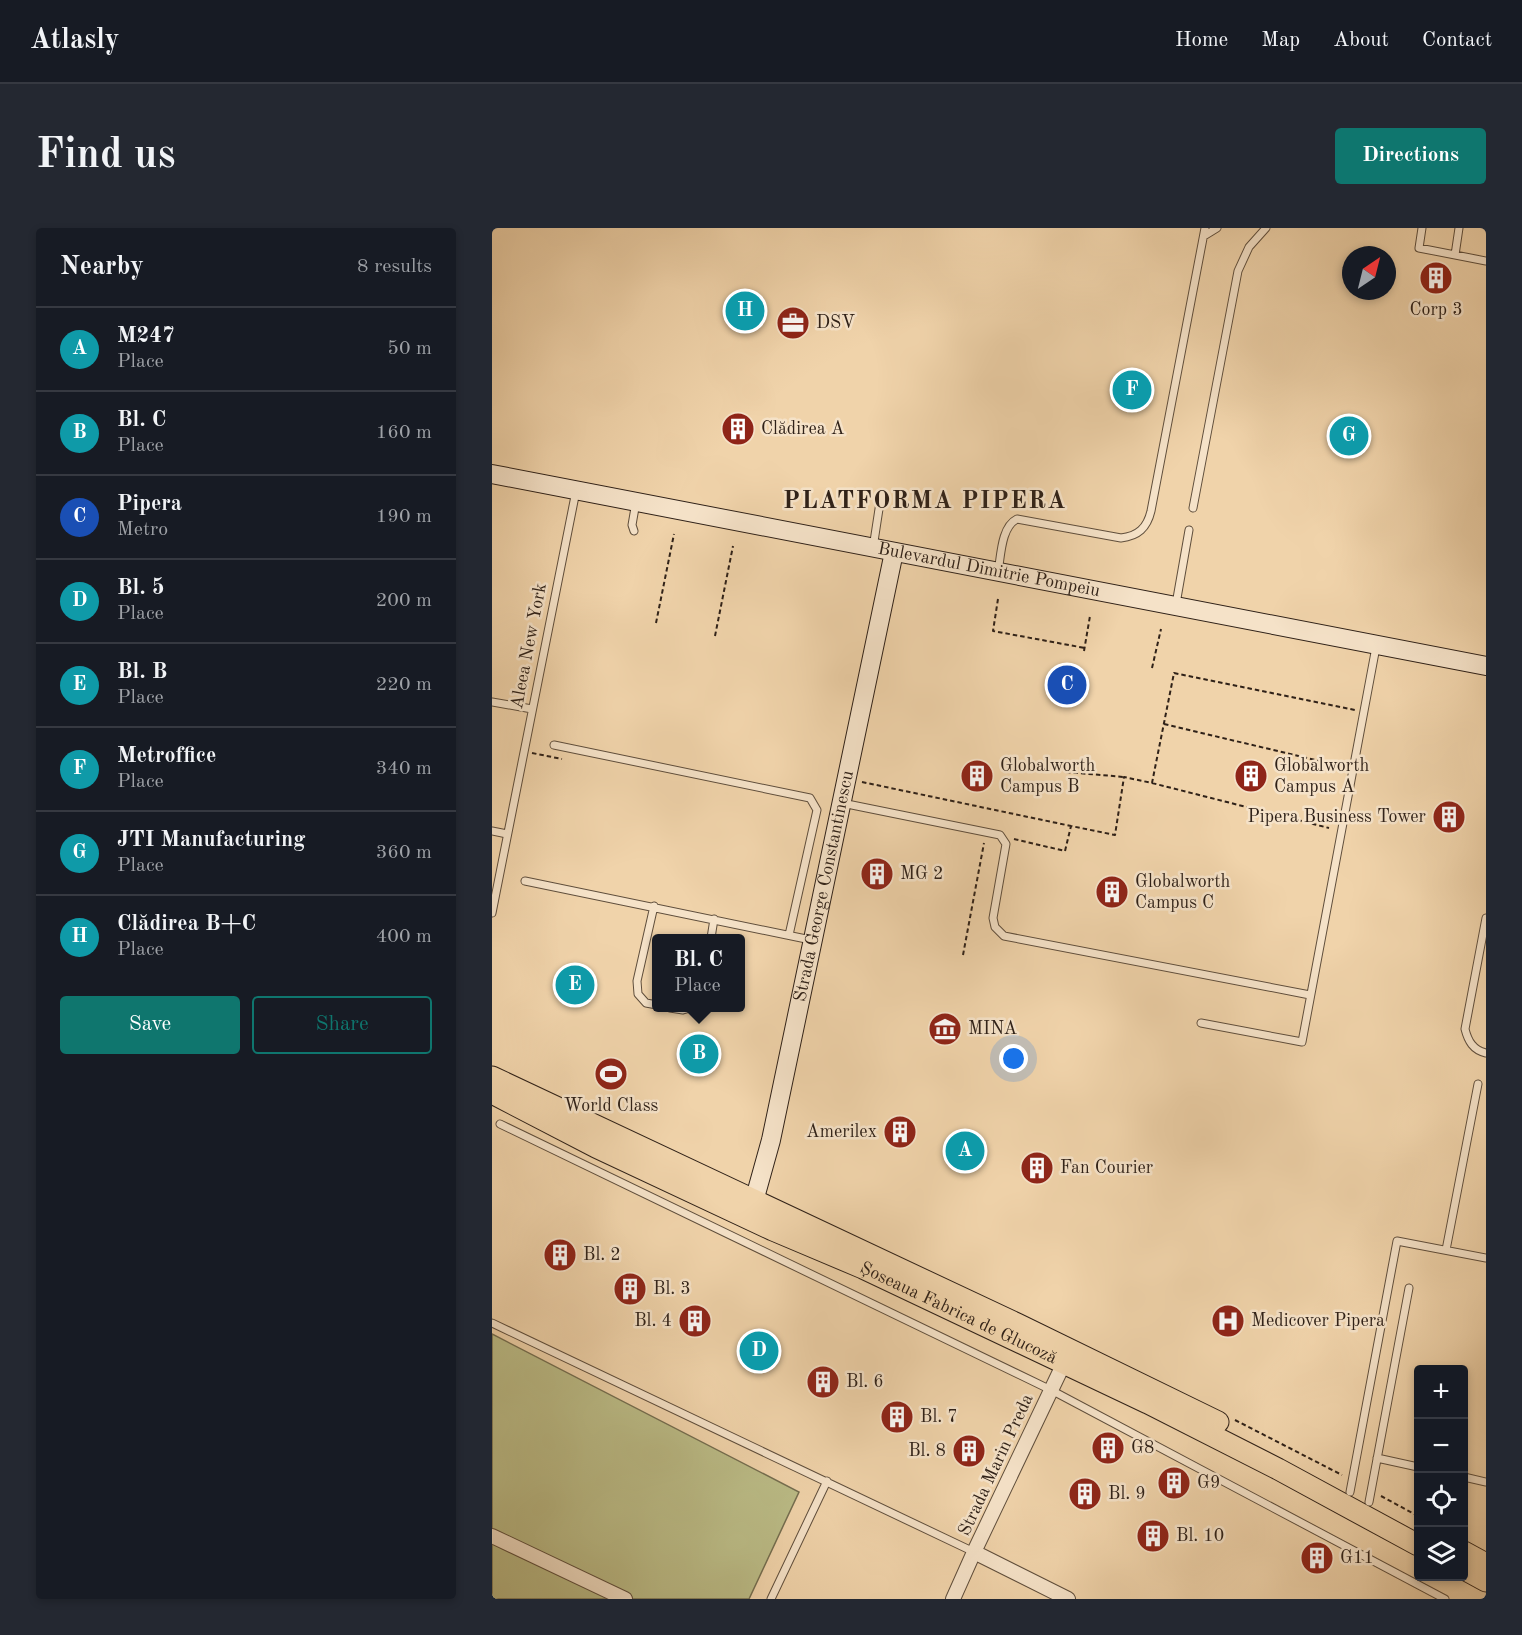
<!DOCTYPE html>
<meta charset="utf-8">
<style>
body{margin:0;font-family:"Old Standard TT",serif;background:#242831;color:#f1f3f6}
.controls{position:absolute;right:18px;bottom:18px;display:grid;overflow:hidden;border-radius:6px;box-shadow:0 3px 9px #0003}
.controls button{width:54px;height:54px;display:grid;place-items:center;padding:0;border:0;border-bottom:2px solid #363941;background:#171b24;color:#f1f3f6;font:30px sans-serif}
.compass{position:absolute;left:850px;top:18px;width:54px;height:54px;border-radius:50%;background:#171b24;box-shadow:0 3px 9px #0003;rotate:35deg}
.you{position:absolute;left:522px;top:831px;width:21px;height:21px;margin:-15px;border:4px solid #fff;border-radius:50%;background:#1a73e8;box-shadow:0 0 0 9px #1a73e833}
.badge{display:grid;place-items:center;width:39px;height:39px;border-radius:50%;background:#0f766e;color:#fff;font-size:20px;font-weight:700}
.pin{position:absolute;translate:-50% -50%;border:3px solid #fff;box-shadow:0 2px 6px #0006}
.popup{position:absolute;left:160px;top:706px;width:93px;height:78px;box-sizing:border-box;display:grid;place-content:center;border-radius:6px;background:#171b24;filter:drop-shadow(0 2px 4px #0005);font-size:20px;white-space:nowrap;color:#9ea1a6}
.popup b{font-size:22px;color:#f1f3f6}
.popup::after{content:'';position:absolute;left:50%;top:100%;margin-left:-12px;border:12px solid transparent;border-top-color:#171b24}
.list{margin:0;padding:0;list-style:none}
h2{display:flex;justify-content:space-between;align-items:center;height:78px;margin:0;padding:0 24px;font-size:26px}
h2 small{font-size:20px;font-weight:400;color:#9ea1a6}
.list li{display:grid;grid-template-columns:39px 1fr auto;gap:18px;align-items:center;box-sizing:border-box;height:84px;padding:0 24px;border-top:2px solid #363941}
.list b{display:block;font-size:22px;white-space:nowrap}
.list p{margin:0;font-size:20px;white-space:nowrap;color:#9ea1a6}
.list em{font-size:20px;font-style:normal;color:#9ea1a6}
.actions{display:flex;gap:12px;padding:18px 24px}
.actions a{flex:1;padding:14px 0;border:2px solid #0f766e;border-radius:6px;text-align:center;font-size:21px;color:#0f766e}
.actions .main{background:#0f766e;color:#fff}
.icon{flex:none;width:33px;height:33px;fill:none;stroke:currentColor;stroke-width:2;stroke-linecap:round;stroke-linejoin:round}
.map{position:relative;flex:none;width:994px;height:1371px;overflow:hidden;border-radius:6px}
header{display:flex;align-items:center;gap:36px;box-sizing:border-box;height:84px;padding:0 30px;background:#171b24;border-bottom:2px solid #363941}
header strong{font-size:28px}
nav{display:flex;gap:33px;margin-inline-start:auto;font-size:21px}
.intro{display:flex;align-items:center;justify-content:space-between;box-sizing:border-box;height:144px;padding:0 36px}
h1{margin:0;font-size:42px}
.button{padding:15px 27px;border-radius:6px;background:#0f766e;color:#fff;font-size:21px;font-weight:700}
main{display:flex;gap:36px;padding:0 36px}
aside{flex:1;background:#171b24;border-radius:6px;box-shadow:0 3px 9px #0003}
.map>svg:first-child{display:block}
.green{fill:#bbbc87;stroke:#756e50;stroke-width:1.5}
.lines{fill:none;stroke-linecap:round;stroke-linejoin:round}
.lane-casing{stroke:#5f4e3c;stroke-width:9}
.street-casing{stroke:#5f4e3c;stroke-width:16}
.secondary-casing{stroke:#2f2118;stroke-width:20}
.primary-casing{stroke:#2f2118;stroke-width:23}
.path{stroke:#2f2118;stroke-width:2;stroke-dasharray:4.5 3;stroke-linecap:butt}
.lane{stroke:#f5e2c8;stroke-width:7}
.street{stroke:#f5e2c8;stroke-width:14}
.secondary{stroke:#f5e2c8;stroke-width:18}
.primary{stroke:#f0d3aa;stroke-width:21}
.labels{text-anchor:middle;dominant-baseline:central;stroke-width:5;stroke-linejoin:round;paint-order:stroke}
.poi-label{font-size:18px;fill:#2f2118;stroke:#f5e2c8;text-anchor:start}
.street-label{font-size:18px;fill:#2f2118;stroke:#f5e2c8}
.district-label{font-size:24px;font-weight:bold;letter-spacing:1.5px;fill:#2f2118;stroke:#f5e2c8}
</style>
<header>
<strong>Atlasly</strong>
<nav><a>Home</a><a>Map</a><a>About</a><a>Contact</a></nav>
</header>
<div class="intro"><h1>Find us</h1><a class="button">Directions</a></div>
<main>
<aside>
<h2>Nearby<small>8 results</small></h2>
<ul class="list">
<li><span class="badge" style="background:#0f9aa8">A</span><div><b>M247</b><p>Place</p></div><em>50 m</em></li>
<li><span class="badge" style="background:#0f9aa8">B</span><div><b>Bl. C</b><p>Place</p></div><em>160 m</em></li>
<li><span class="badge" style="background:#1a4fb4">C</span><div><b>Pipera</b><p>Metro</p></div><em>190 m</em></li>
<li><span class="badge" style="background:#0f9aa8">D</span><div><b>Bl. 5</b><p>Place</p></div><em>200 m</em></li>
<li><span class="badge" style="background:#0f9aa8">E</span><div><b>Bl. B</b><p>Place</p></div><em>220 m</em></li>
<li><span class="badge" style="background:#0f9aa8">F</span><div><b>Metroffice</b><p>Place</p></div><em>340 m</em></li>
<li><span class="badge" style="background:#0f9aa8">G</span><div><b>JTI Manufacturing</b><p>Place</p></div><em>360 m</em></li>
<li><span class="badge" style="background:#0f9aa8">H</span><div><b>Clădirea B+C</b><p>Place</p></div><em>400 m</em></li>
</ul>
<div class="actions"><a class="main">Save</a><a>Share</a></div>
</aside>
<div class="map">
<svg width="994" height="1371" viewBox="0 0 994 1371">
<rect width="100%" height="100%" fill="#f0d3aa"/>
<filter id="stains"><feTurbulence type="fractalNoise" baseFrequency=".00333" numOctaves="4"/><feColorMatrix values="0 0 0 0 .2 0 0 0 0 .09 0 0 0 0 .02 0 0 0 .5 -.17"/></filter>
<radialGradient id="worn" r=".72"><stop offset=".6" stop-color="#630" stop-opacity="0"/><stop offset="1" stop-color="#630" stop-opacity=".3"/></radialGradient>
<path class="green" d="M0 1106 307 1264 257 1371H0Z"/>
<g class="lines">
<g class="lane-casing">
<path id="lane" d="M930 0 927 20 994 33
M712 8 725 0
M963 27 967 0
M701 280 746 43 757 19 774 0
M142 303 140 297 144 274
M381 320 389 268
M506 344C509 328 509 299 525 291L629 310C646 308 655 300 659 283L713 0
M684 376 697 302
M0 474 40 481
M62 517 318 570 325 582 297 707
M350 575 508 607 514 616 501 690 503 699 512 708 818 767
M0 603 15 606
M33 653 319 712
M162 678 145 753 146 766 154 775 165 777
M0 685 84 263
M994 690 973 801C976 813 981 822 994 825
M219 710 222 691
M178 780 191 782 198 780
M709 795 810 814 884 419
M8 896 559 1162 953 1371
M954 1022 986 856
M0 1095 482 1324
M885 1230 926 1239
M972 1249 994 1254
M858 1264 905 1013 994 1030
M877 1274 917 1060
M279 1371 335 1253"/>
</g>
<g class="street-casing">
<path id="street" d="M572 1135 482 1324 576 1371
M0 1308 133 1371
M461 1371 482 1324"/>
</g>
<g class="secondary-casing">
<g id="secondary">
<path id="s1" d="M0 246 994 438"/>
<path id="s2" d="M259 984 279 912 402 324"/>
</g>
</g>
<g class="primary-casing">
<g id="primary">
<path d="M0 849 525 1096 726 1194"/>
<path id="s3" d="M0 865 104 919 281 1002 371 1040 656 1175 786 1241 926 1317"/>
<path d="M972 1324 994 1336"/>
<path d="M972 1341 994 1353"/>
</g>
</g>
<path class="path" d="M506 371 501 403 593 420
M164 395 182 306
M223 408 241 318
M592 423 598 388
M660 440 669 401
M672 496 836 535
M40 525 70 531
M574 544 632 549
M370 554 579 598
M660 555 837 600
M522 611 573 623 579 598 623 607 632 549 660 555 682 445 863 482
M471 727 492 615
M743 1192 850 1247
M889 1268 926 1288"/>
<use href="#lane" class="lane"/>
<use href="#street" class="street"/>
<use href="#secondary" class="secondary"/>
<use href="#primary" class="primary"/>
</g>
<defs>
<g id="building-disc" transform="scale(1.725)"><circle r="9.5" fill="#8f2418" stroke="#f5e2c8"/><path d="M-4-6H4V6H1V3H-1V6H-4ZM-2.5-4.3h1.7v1.8h-1.7ZM.8-4.3h1.7v1.8H.8ZM-2.5-1h1.7V.8h-1.7ZM.8-1h1.7V.8H.8Z" fill="#fff"/></g>
<g id="office-disc" transform="scale(1.725)"><circle r="9.5" fill="#8f2418" stroke="#f5e2c8"/><path d="M-6-3h4V-5.5h4V-3h4V5H-6ZM-1-4.5V-3h2v-1.5ZM-6 0V1H6V0Z" fill="#fff"/></g>
<g id="museum-disc" transform="scale(1.725)"><circle r="9.5" fill="#8f2418" stroke="#f5e2c8"/><path d="M0-6L6-3V-2H-6V-3ZM-5-1h2V3h-2ZM-1-1h2V3h-2ZM3-1h2V3H3ZM-6 4H6V6H-6Z" fill="#fff"/></g>
<g id="stadium-disc" transform="scale(1.725)"><circle r="9.5" fill="#8f2418" stroke="#f5e2c8"/><path d="M0-5a6.5 5 0 1 0 0 10a6.5 5 0 1 0 0-10ZM-3.5-1.8h7v3.6h-7Z" fill="#fff"/></g>
<g id="hospital-disc" transform="scale(1.725)"><circle r="9.5" fill="#8f2418" stroke="#f5e2c8"/><path d="M-5-5h3v3.5h4V-5h3V5h-3V1.5h-4V5h-3Z" fill="#fff"/></g>
</defs>
<g fill-rule="evenodd">
<use href="#building-disc" x="944" y="50"/>
<use href="#office-disc" x="301" y="95"/>
<use href="#building-disc" x="246" y="201"/>
<use href="#building-disc" x="485" y="548"/>
<use href="#building-disc" x="759" y="548"/>
<use href="#building-disc" x="957" y="589"/>
<use href="#building-disc" x="385" y="646"/>
<use href="#building-disc" x="620" y="664"/>
<use href="#museum-disc" x="453" y="801"/>
<use href="#stadium-disc" x="119" y="846"/>
<use href="#building-disc" x="408" y="904"/>
<use href="#building-disc" x="545" y="940"/>
<use href="#building-disc" x="68" y="1027"/>
<use href="#building-disc" x="138" y="1061"/>
<use href="#building-disc" x="203" y="1093"/>
<use href="#hospital-disc" x="736" y="1093"/>
<use href="#building-disc" x="331" y="1154"/>
<use href="#building-disc" x="405" y="1189"/>
<use href="#building-disc" x="616" y="1220"/>
<use href="#building-disc" x="477" y="1223"/>
<use href="#building-disc" x="682" y="1255"/>
<use href="#building-disc" x="593" y="1266"/>
<use href="#building-disc" x="661" y="1308"/>
<use href="#building-disc" x="825" y="1330"/>
</g>
<g class="labels">
<g class="poi-label">
<text x="944" y="82" text-anchor="middle">Corp 3</text>
<text x="324" y="95">DSV</text>
<text x="269" y="201">Clădirea A</text>
<text x="508" y="538">Globalworth<tspan x="508" dy="21">Campus B</tspan></text>
<text x="782" y="538">Globalworth<tspan x="782" dy="21">Campus A</tspan></text>
<text x="934" y="589" text-anchor="end">Pipera Business Tower</text>
<text x="408" y="646">MG 2</text>
<text x="643" y="654">Globalworth<tspan x="643" dy="21">Campus C</tspan></text>
<text x="476" y="801">MINA</text>
<text x="119" y="878" text-anchor="middle">World Class</text>
<text x="385" y="904" text-anchor="end">Amerilex</text>
<text x="568" y="940">Fan Courier</text>
<text x="91" y="1027">Bl. 2</text>
<text x="161" y="1061">Bl. 3</text>
<text x="180" y="1093" text-anchor="end">Bl. 4</text>
<text x="759" y="1093">Medicover Pipera</text>
<text x="354" y="1154">Bl. 6</text>
<text x="428" y="1189">Bl. 7</text>
<text x="639" y="1220">G8</text>
<text x="454" y="1223" text-anchor="end">Bl. 8</text>
<text x="705" y="1255">G9</text>
<text x="616" y="1266">Bl. 9</text>
<text x="684" y="1308">Bl. 10</text>
<text x="848" y="1330">G11</text>
</g>
<g class="street-label">
<text stroke="none"><textPath href="#s1" startOffset="506">Bulevardul Dimitrie Pompeiu</textPath></text>
<text transform="translate(37 418) rotate(-79)">Aleea New York</text>
<text stroke="none"><textPath href="#s2" startOffset="334">Strada George Constantinescu</textPath></text>
<text stroke="none"><textPath href="#s3" startOffset="516">Șoseaua Fabrica de Glucoză</textPath></text>
<text transform="translate(504 1237) rotate(-65)">Strada Marin Preda</text>
</g>
<g class="district-label">
<text x="433" y="274">PLATFORMA PIPERA</text>
</g>
</g>
<rect width="100%" height="100%" filter="url(#stains)"/>
<rect width="100%" height="100%" fill="url(#worn)"/>
</svg>
<div class="controls">
<button>+</button>
<button>−</button>
<button><svg class="icon" aria-label="locate" viewBox="0 0 24 24"><circle cx="12" cy="12" r="6"/><path d="M12 2v4M12 18v4M2 12h4M18 12h4"/></svg></button>
<button><svg class="icon" aria-label="layers" viewBox="0 0 24 24"><path d="M12 4l9 5-9 5-9-5zM3 14l9 5 9-5"/></svg></button>
</div>
<svg class="compass" viewBox="-18 -18 36 36"><path d="M0-13l5 13h-10z" fill="#e53935"/><path d="M0 13l5-13h-10z" fill="#9ea1a6"/></svg>
<div class="you"></div>
<div class="pin badge" style="left:473px;top:923px;background:#0f9aa8">A</div>
<div class="pin badge" style="left:207px;top:826px;background:#0f9aa8">B</div>
<div class="popup"><b>Bl. C</b>Place</div>
<div class="pin badge" style="left:575px;top:457px;background:#1a4fb4">C</div>
<div class="pin badge" style="left:267px;top:1123px;background:#0f9aa8">D</div>
<div class="pin badge" style="left:83px;top:757px;background:#0f9aa8">E</div>
<div class="pin badge" style="left:640px;top:162px;background:#0f9aa8">F</div>
<div class="pin badge" style="left:857px;top:208px;background:#0f9aa8">G</div>
<div class="pin badge" style="left:253px;top:83px;background:#0f9aa8">H</div>
</div>
</main>
